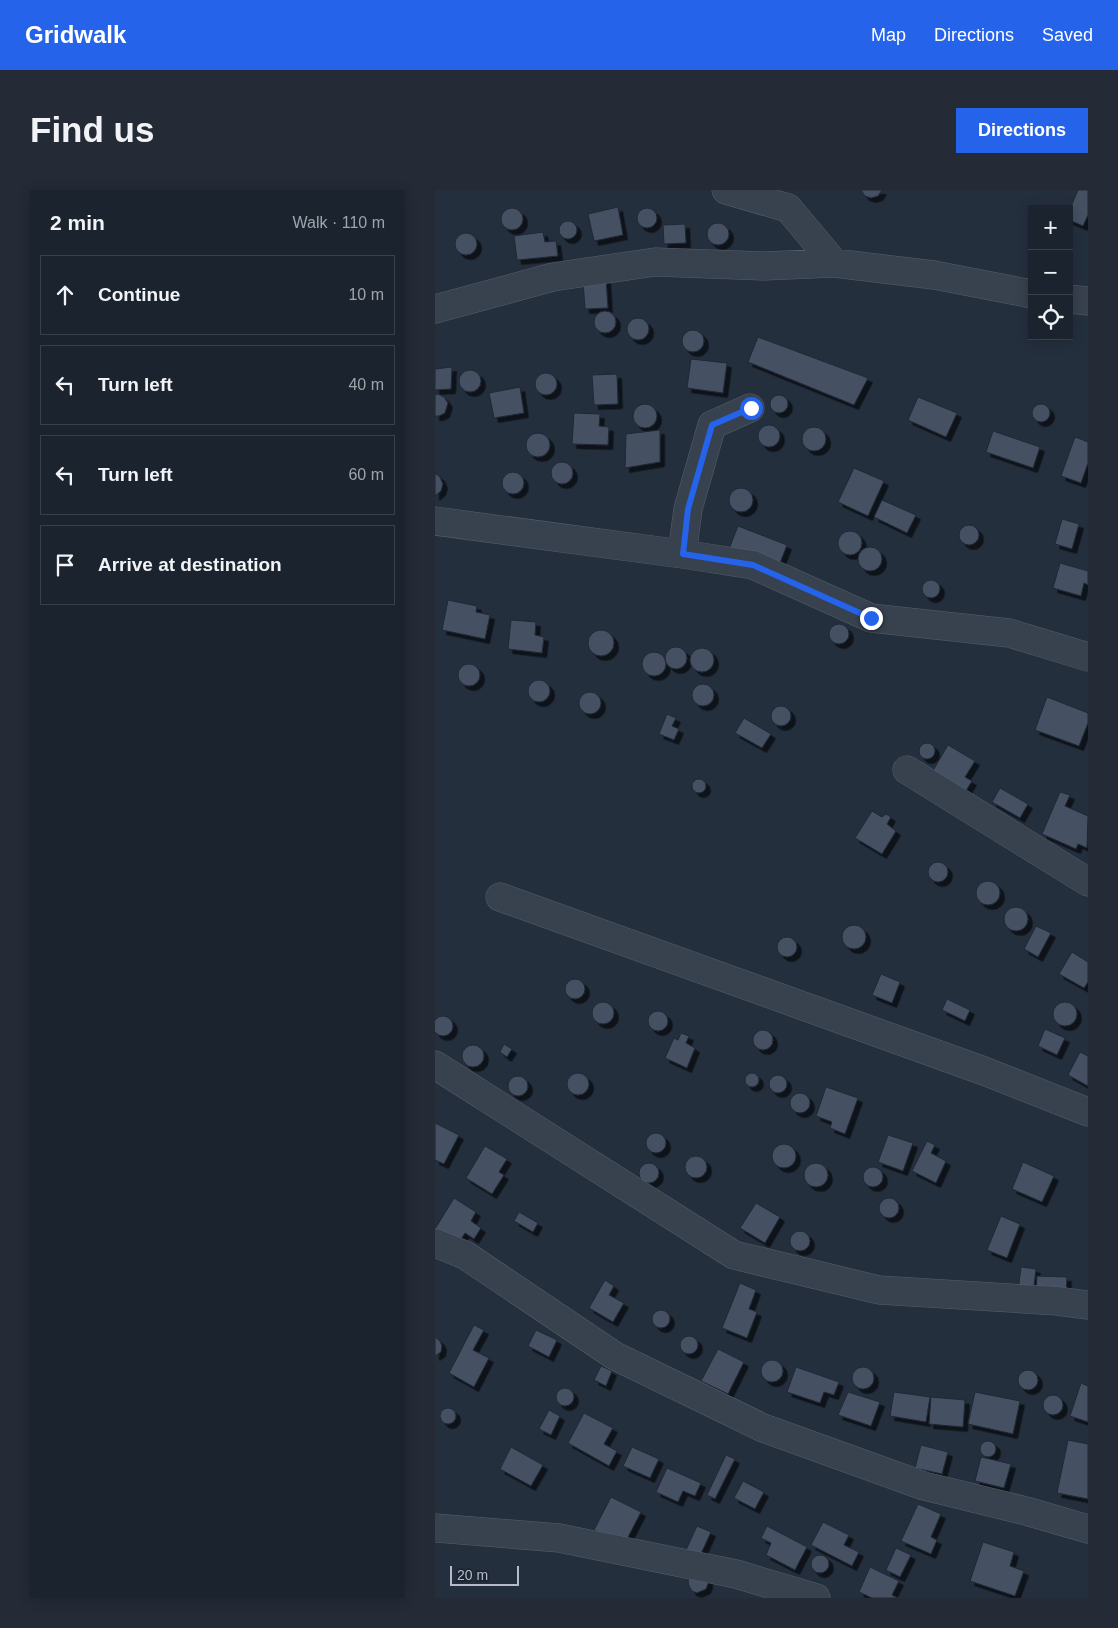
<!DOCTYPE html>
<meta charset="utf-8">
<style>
body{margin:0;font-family:Arial,sans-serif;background:#242b36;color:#f1f3f6}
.controls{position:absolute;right:15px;top:15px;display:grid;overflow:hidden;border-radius:0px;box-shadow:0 2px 12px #0003}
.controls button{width:45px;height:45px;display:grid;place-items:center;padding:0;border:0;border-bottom:1px solid #39404a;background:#1b232e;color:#f1f3f6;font:25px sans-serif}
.scale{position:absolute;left:15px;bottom:12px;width:69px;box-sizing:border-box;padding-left:5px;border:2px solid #b4bcc9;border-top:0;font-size:14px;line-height:18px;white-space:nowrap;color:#b4bcc9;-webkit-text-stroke:4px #1d2633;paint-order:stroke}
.stop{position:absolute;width:15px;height:15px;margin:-11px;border:4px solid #2563eb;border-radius:50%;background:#fff}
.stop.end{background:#2563eb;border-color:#fff;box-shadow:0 1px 5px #0008}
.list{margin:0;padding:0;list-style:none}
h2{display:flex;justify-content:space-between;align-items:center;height:65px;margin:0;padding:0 20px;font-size:21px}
h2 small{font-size:16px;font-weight:400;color:#a0a4aa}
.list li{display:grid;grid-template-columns:32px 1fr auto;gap:15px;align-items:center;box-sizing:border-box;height:80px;margin:0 10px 10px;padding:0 10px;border:1px solid #39404a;border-radius:0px}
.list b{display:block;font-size:19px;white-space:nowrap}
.list em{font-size:16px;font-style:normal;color:#a0a4aa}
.icon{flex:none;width:28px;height:28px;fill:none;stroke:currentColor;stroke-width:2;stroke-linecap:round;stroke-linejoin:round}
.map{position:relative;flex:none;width:653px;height:1408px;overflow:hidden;border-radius:0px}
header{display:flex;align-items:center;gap:30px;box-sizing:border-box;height:70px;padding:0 25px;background:#2563eb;color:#fff}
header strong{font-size:24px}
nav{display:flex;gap:28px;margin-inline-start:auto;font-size:18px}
.intro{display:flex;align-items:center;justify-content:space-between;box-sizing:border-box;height:120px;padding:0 30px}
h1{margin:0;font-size:35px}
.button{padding:12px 22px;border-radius:0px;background:#2563eb;color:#fff;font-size:18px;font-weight:700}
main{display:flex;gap:30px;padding:0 30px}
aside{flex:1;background:#1b232e;border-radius:0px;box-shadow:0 2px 12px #0003}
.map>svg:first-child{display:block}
.building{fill:#455162;stroke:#1f2835;filter:url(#shadow)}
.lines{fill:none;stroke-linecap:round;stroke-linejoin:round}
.minor-casing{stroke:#565f6c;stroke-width:29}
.minor{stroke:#38414e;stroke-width:28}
.route{stroke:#2563eb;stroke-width:6}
</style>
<header>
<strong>Gridwalk</strong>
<nav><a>Map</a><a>Directions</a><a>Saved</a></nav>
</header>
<div class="intro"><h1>Find us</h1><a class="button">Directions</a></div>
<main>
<aside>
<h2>2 min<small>Walk · 110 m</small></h2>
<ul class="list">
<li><svg class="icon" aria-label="ahead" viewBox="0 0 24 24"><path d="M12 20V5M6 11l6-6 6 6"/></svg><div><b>Continue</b></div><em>10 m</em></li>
<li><svg class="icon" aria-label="left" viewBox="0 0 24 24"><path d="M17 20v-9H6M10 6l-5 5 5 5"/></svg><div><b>Turn left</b></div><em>40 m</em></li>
<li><svg class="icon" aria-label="left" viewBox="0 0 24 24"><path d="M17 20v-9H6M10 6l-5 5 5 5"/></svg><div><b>Turn left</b></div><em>60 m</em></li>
<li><svg class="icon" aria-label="arrive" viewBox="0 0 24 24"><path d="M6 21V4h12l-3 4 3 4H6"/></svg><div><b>Arrive at destination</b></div></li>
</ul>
</aside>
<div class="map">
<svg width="653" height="1408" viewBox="0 0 653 1408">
<defs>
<filter id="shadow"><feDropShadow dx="4.5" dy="4.5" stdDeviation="0" flood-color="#0009"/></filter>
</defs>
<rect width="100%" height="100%" fill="#242f3e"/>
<path class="building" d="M426 0H447L443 6 436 8 430 6Z
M643 0H653V25L648 36 634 30V21Z
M183 17 188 45 159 51 153 24Z
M66 29a11 11 0 1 1 22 0a11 11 0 1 1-22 0Z
M202 28a10 10 0 1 1 20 0a10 10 0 1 1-20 0Z
M124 40a9 9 0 1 1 18 0a9 9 0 1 1-18 0Z
M272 44a11 11 0 1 1 22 0a11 11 0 1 1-22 0Z
M250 34 251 53 229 54 228 35Z
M108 42 110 52 121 51 123 66 82 70 79 46Z
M20 54a11 11 0 1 1 22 0a11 11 0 1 1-22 0Z
M171 89 173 118 150 119 148 91Z
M159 132a11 11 0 1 1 22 0a11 11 0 1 1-22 0Z
M192 139a11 11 0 1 1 22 0a11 11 0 1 1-22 0Z
M247 151a11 11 0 1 1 22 0a11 11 0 1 1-22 0Z
M323 147 433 188 419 215 313 172Z
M256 169 292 173 288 203 252 198Z
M17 177 16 199 0 200V179Z
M24 191a11 11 0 1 1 22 0a11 11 0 1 1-22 0Z
M100 194a11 11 0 1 1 22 0a11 11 0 1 1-22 0Z
M182 184 183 214 159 215 157 185Z
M85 197 89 223 59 228 54 203Z
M3 204 9 207 13 213 10 223 4 226H0V205Z
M335 214a9 9 0 1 1 18 0a9 9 0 1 1-18 0Z
M483 207 522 223 511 247 473 230Z
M597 223a9 9 0 1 1 18 0a9 9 0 1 1-18 0Z
M198 226a12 12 0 1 1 24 0a12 12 0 1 1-24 0Z
M139 223 165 224 164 236 174 237 173 255 137 254Z
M323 246a11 11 0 1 1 22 0a11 11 0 1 1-22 0Z
M367 249a12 12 0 1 1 24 0a12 12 0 1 1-24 0Z
M225 240V272L190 278 191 244Z
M558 241 605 257 598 278 551 262Z
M91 255a12 12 0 1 1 24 0a12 12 0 1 1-24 0Z
M640 247 653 252V273L646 293 626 286Z
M116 283a11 11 0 1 1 22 0a11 11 0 1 1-22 0Z
M419 278 449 291 433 326 403 312Z
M67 293a11 11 0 1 1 22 0a11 11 0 1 1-22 0Z
M0 283 5 287 8 294 6 301 0 306Z
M294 310a12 12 0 1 1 24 0a12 12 0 1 1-24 0Z
M447 310 481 325 472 343 439 327Z
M627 329 644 334 637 359 620 354Z
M524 345a10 10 0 1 1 20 0a10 10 0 1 1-20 0Z
M303 336 352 355 343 378 294 359Z
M403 353a12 12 0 1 1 24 0a12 12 0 1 1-24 0Z
M423 369a12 12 0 1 1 24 0a12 12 0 1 1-24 0Z
M625 373 653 381V395L649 393 646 406 618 398Z
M487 399a9 9 0 1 1 18 0a9 9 0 1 1-18 0Z
M13 410 42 416 41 422 55 425 50 449 7 440Z
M76 430 101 432 100 445 109 447 107 463 73 459Z
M394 444a10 10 0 1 1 20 0a10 10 0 1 1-20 0Z
M153 453a13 13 0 1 1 26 0a13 13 0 1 1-26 0Z
M230 468a11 11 0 1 1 22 0a11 11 0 1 1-22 0Z
M255 470a12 12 0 1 1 24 0a12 12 0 1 1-24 0Z
M207 474a12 12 0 1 1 24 0a12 12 0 1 1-24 0Z
M23 485a11 11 0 1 1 22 0a11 11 0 1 1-22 0Z
M93 501a11 11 0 1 1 22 0a11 11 0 1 1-22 0Z
M257 505a11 11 0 1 1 22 0a11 11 0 1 1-22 0Z
M144 513a11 11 0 1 1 22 0a11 11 0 1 1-22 0Z
M612 507 653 523V533L644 556 600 540Z
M336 526a10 10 0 1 1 20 0a10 10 0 1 1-20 0Z
M232 524 241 528 237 536 244 539 239 550 224 544Z
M309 528 336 544 327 558 300 543Z
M484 561a8 8 0 1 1 16 0a8 8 0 1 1-16 0Z
M513 555 540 571 530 587 537 591 529 604 496 584Z
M257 596a7 7 0 1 1 14 0a7 7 0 1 1-14 0Z
M565 598 593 614 585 628 557 612Z
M625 602 635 605 630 616 653 626 652 658 643 654 641 659 607 644Z
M437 621 447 627 451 624 456 627 452 634 461 641 447 664 420 648Z
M493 682a10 10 0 1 1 20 0a10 10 0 1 1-20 0Z
M541 703a12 12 0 1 1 24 0a12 12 0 1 1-24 0Z
M569 729a12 12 0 1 1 24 0a12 12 0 1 1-24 0Z
M407 747a12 12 0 1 1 24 0a12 12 0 1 1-24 0Z
M601 736 616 743 603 767 589 759Z
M342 757a10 10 0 1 1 20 0a10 10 0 1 1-20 0Z
M637 762 653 772V792L649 798 624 784Z
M446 784 465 792 457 813 437 805Z
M130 799a10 10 0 1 1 20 0a10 10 0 1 1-20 0Z
M512 809 535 820 530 831 507 820Z
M157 823a11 11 0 1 1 22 0a11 11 0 1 1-22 0Z
M618 824a12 12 0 1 1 24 0a12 12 0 1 1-24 0Z
M213 831a10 10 0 1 1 20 0a10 10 0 1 1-20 0Z
M-2 836a10 10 0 1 1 20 0a10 10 0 1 1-20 0Z
M610 839 630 848 622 865 603 856Z
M318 850a10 10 0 1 1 20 0a10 10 0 1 1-20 0Z
M246 843 254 846 251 853 260 858 252 878 230 868 239 848 243 850Z
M69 854 77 859 72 867 65 862Z
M27 866a11 11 0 1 1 22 0a11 11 0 1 1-22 0Z
M645 862 653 866V896L633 885Z
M132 894a11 11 0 1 1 22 0a11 11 0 1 1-22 0Z
M310 890a7 7 0 1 1 14 0a7 7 0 1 1-14 0Z
M334 894a9 9 0 1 1 18 0a9 9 0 1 1-18 0Z
M73 896a10 10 0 1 1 20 0a10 10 0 1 1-20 0Z
M391 897 423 908 410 944 395 938 397 932 381 926Z
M355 913a10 10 0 1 1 20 0a10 10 0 1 1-20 0Z
M0 933 24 945 9 974 0 970Z
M211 953a10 10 0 1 1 20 0a10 10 0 1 1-20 0Z
M453 945 478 953 468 981 443 972Z
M492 951 500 955 496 963 511 971 501 993 477 981Z
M337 966a12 12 0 1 1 24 0a12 12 0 1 1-24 0Z
M50 956 72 969 64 982 69 985 57 1004 31 988Z
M250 977a11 11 0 1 1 22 0a11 11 0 1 1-22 0Z
M588 972 619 986 607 1012 577 999Z
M204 983a10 10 0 1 1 20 0a10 10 0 1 1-20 0Z
M369 985a12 12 0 1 1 24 0a12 12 0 1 1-24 0Z
M428 987a10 10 0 1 1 20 0a10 10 0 1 1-20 0Z
M444 1018a10 10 0 1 1 20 0a10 10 0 1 1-20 0Z
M19 1008 41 1022 36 1031 46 1038 39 1049 30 1043 23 1054 0 1039Z
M321 1013 345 1027 330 1053 305 1038Z
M84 1022 103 1033 98 1042 79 1031Z
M566 1026 585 1034 572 1068 552 1060Z
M355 1051a10 10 0 1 1 20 0a10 10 0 1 1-20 0Z
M586 1077 601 1079 598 1103 583 1101Z
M602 1086 632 1087 631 1103 601 1102Z
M170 1090 179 1096 174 1105 189 1113 178 1132 154 1118Z
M305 1093 321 1100 314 1119 322 1122 312 1148 287 1138Z
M217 1129a9 9 0 1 1 18 0a9 9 0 1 1-18 0Z
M39 1135 49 1140 38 1160 54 1168 39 1197 14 1183Z
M101 1140 122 1150 114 1167 93 1156Z
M245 1155a9 9 0 1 1 18 0a9 9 0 1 1-18 0Z
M0 1147 5 1151 7 1156 6 1162 0 1166Z
M283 1159 309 1172 293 1204 266 1191Z
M326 1181a11 11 0 1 1 22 0a11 11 0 1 1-22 0Z
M166 1176 177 1181 171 1196 159 1190Z
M361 1177 404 1192 399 1205 389 1202 385 1213 352 1202Z
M417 1188a11 11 0 1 1 22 0a11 11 0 1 1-22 0Z
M583 1190a10 10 0 1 1 20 0a10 10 0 1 1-20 0Z
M646 1193 653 1196V1232L635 1226Z
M121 1207a9 9 0 1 1 18 0a9 9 0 1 1-18 0Z
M413 1202 445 1212 436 1236 403 1225Z
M459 1202 495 1207 491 1232 455 1226Z
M540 1202 585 1211 578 1244 533 1234Z
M608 1215a10 10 0 1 1 20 0a10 10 0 1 1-20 0Z
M496 1207 530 1210 528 1237 494 1234Z
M5 1226a8 8 0 1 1 16 0a8 8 0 1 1-16 0Z
M114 1220 125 1226 116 1245 104 1239Z
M149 1223 178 1238 169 1254 182 1261 174 1276 133 1253Z
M633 1250 653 1254V1309L622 1303Z
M545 1259a8 8 0 1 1 16 0a8 8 0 1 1-16 0Z
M486 1255 513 1262 507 1284 480 1278Z
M76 1257 108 1275 96 1296 65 1279Z
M197 1257 224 1269 215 1288 188 1276Z
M291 1265 300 1269 280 1309 272 1305Z
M546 1267 576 1274 569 1298 540 1291Z
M232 1278 266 1293 260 1306 248 1301 243 1312 221 1302Z
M308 1291 329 1302 320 1319 299 1308Z
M176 1307 206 1322 189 1355 159 1340Z
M483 1314 506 1324 496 1347 502 1350 496 1364 466 1351Z
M388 1332 414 1345 409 1355 424 1362 417 1376 376 1355Z
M262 1336 276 1342 265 1366 251 1360Z
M332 1336 372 1357 360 1380 331 1365 336 1353 326 1348Z
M548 1352 579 1362 575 1376 589 1381 580 1406 535 1391Z
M461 1358 476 1365 465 1387 451 1380Z
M376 1374a9 9 0 1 1 18 0a9 9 0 1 1-18 0Z
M435 1377 464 1391 457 1405 463 1408H437L424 1402Z
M255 1386 273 1389V1394L271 1399 262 1403 257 1401 254 1396 253 1391Z"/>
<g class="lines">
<g class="minor-casing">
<path id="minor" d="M291 0 353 18 399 73
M634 109 653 111
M0 119 118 87 220 72 329 76 399 73 499 85 597 104
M0 331 247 364 318 375 436 428 574 443 653 467
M247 364 253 319 277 235 315 218
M472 580 653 692
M65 707 549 881 653 922
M0 875 299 1065 444 1100 622 1111 653 1115
M0 1053 30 1065 180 1166 328 1238 489 1296 591 1321 653 1339
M0 1338 124 1348 301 1384 381 1408"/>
</g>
<use href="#minor" class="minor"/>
</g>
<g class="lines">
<path class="route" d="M316 218 277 235 253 319 248 364 318 375 436 428"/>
</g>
</svg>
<div class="controls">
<button>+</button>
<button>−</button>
<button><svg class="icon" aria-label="locate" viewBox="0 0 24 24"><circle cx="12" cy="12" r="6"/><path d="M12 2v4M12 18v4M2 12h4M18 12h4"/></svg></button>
</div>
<div class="scale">20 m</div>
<div class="stop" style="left:316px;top:218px"></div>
<div class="stop end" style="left:436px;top:428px"></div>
</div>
</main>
